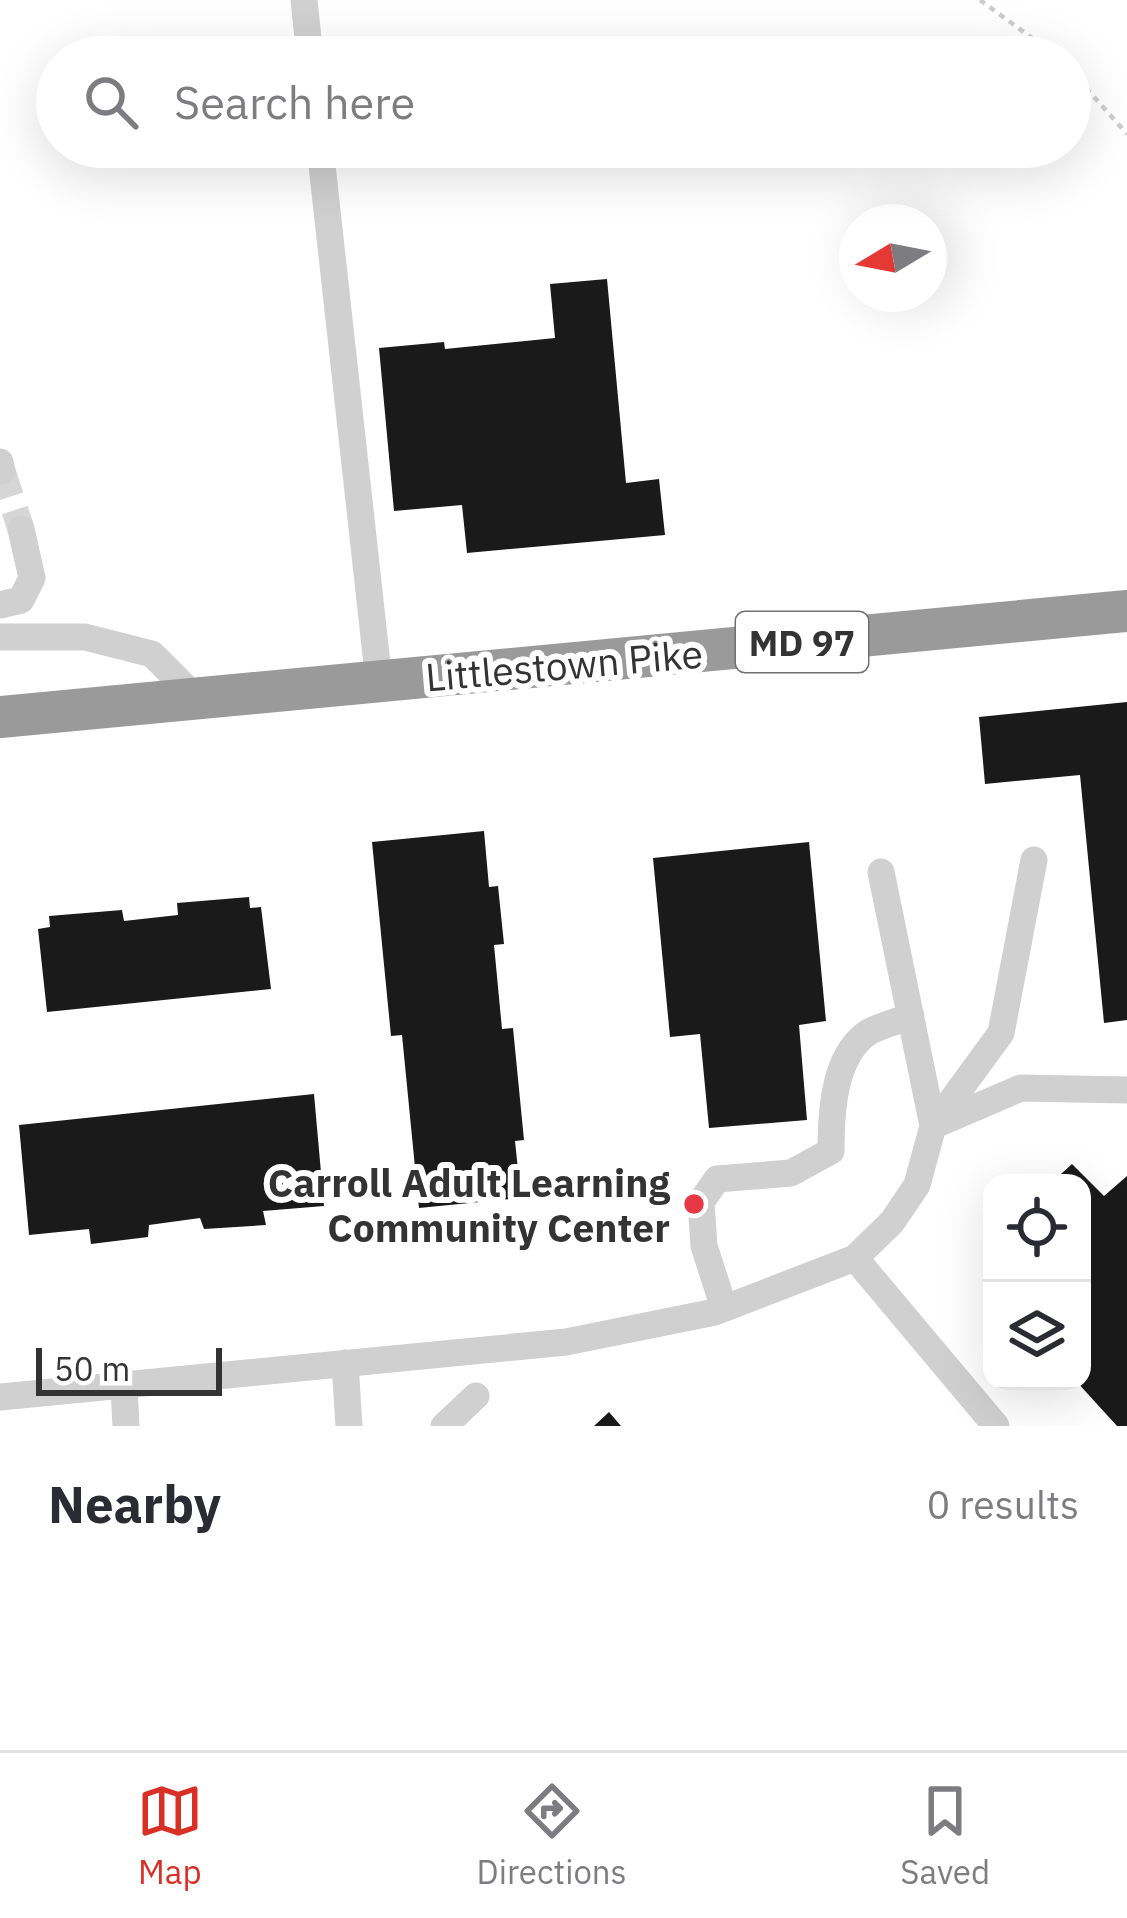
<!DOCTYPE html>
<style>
body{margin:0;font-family:"IBM Plex Sans",sans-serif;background:#f7f7f7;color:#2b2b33}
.controls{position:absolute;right:36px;bottom:36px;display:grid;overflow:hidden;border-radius:24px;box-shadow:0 12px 48px #0002}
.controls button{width:108px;height:108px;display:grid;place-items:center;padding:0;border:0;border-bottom:3px solid #e1e1e2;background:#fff;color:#2b2b33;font:60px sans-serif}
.compass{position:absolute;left:839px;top:204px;width:108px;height:108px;border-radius:50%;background:#fff;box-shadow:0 12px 48px #0002;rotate:260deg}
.scale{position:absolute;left:36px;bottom:30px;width:186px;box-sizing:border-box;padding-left:12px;border:6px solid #333;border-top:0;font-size:33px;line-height:42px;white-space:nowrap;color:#333;-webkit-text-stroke:9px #fff;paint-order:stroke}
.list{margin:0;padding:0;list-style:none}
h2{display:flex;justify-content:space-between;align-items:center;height:156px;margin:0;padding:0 48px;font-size:51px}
h2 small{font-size:39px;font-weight:400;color:#7c7c81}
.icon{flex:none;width:66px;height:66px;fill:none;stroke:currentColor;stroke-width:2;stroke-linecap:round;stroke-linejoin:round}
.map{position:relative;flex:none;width:1127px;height:1426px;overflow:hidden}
.search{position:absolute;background:#fff;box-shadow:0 12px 48px #0002;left:36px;right:36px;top:36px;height:132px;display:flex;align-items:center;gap:30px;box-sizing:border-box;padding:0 42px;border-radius:66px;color:#7c7c81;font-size:45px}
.sheet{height:324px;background:#fff}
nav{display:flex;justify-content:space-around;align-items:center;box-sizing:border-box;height:168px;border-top:3px solid #e1e1e2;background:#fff;font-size:33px;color:#7c7c81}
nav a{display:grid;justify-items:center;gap:6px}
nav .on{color:#d93025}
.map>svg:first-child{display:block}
.building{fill:#1a1a1a}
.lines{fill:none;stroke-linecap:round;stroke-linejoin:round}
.minor-tunnel{stroke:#d6d6d6;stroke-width:27;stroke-dasharray:27 14;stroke-linecap:butt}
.path{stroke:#cdcdcd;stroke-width:4.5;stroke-dasharray:6 6;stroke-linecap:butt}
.minor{stroke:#d0d0d0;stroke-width:27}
.highway{stroke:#9a9a9a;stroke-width:42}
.poi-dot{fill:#e63946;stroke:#fff;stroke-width:4.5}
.labels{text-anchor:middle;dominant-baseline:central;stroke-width:12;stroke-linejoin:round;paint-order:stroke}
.shield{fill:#fff;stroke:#707070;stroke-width:3}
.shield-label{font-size:36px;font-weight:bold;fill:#333}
.street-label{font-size:39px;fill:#333;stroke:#fff}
.poi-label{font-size:39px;font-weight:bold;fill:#333;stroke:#fff;text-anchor:end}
</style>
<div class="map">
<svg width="1127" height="1426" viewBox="0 0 1127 1426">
<rect width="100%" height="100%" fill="#fff"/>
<path class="building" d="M607 279 626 483 659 479 665 535 467 553 462 505 394 511 379 348 444 342 445 349 555 338 550 284Z
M1127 702V1020L1104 1023 1080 775 985 784 979 717Z
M484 831 489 887 498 886 504 944 494 945 502 1029 513 1028 524 1140 515 1141 521 1198 419 1208 402 1035 391 1036 372 842Z
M809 842 826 1021 799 1025 807 1120 709 1128 700 1034 670 1037 653 858Z
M249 897 250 908 261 907 271 989 47 1012 38 929 50 927 49 916 122 910 124 921 178 915 177 903Z
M314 1094 324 1206 263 1211 266 1225 204 1229 200 1218 149 1225 148 1237 91 1244 89 1229 29 1235 19 1125Z
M1072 1164 1104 1196 1127 1176V1426H1117L1076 1381H1082V1183H1051Z
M609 1412 621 1426H594Z"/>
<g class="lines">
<path class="minor-tunnel" d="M2 471 21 529"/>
<path class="path" d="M980 0 1058 57
M1070 70 1127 134"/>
<path class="minor" d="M304 0 310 57
M320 147 379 682
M0 462 2 471
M0 605 21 600 32 578 21 529
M0 637H85L152 654 198 700
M881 872 933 1126
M937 1124 1021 1088 1127 1090
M855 1258 996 1426
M724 1308 704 1246 701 1202 717 1179 791 1173 831 1151C831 1115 833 1058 866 1034 877 1026 897 1022 911 1016
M345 1363 349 1426
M124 1387 126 1426
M0 1397 566 1342 715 1312 855 1258 892 1222 917 1185 933 1126 1001 1033 1034 860
M444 1426 476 1396"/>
<path class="highway" d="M0 717 1127 611"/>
</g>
<circle class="poi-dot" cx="694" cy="1204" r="12"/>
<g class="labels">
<rect class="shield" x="736" y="612" width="132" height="60" rx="9"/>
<g class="shield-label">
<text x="802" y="642">MD 97</text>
</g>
<g class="street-label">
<text transform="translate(564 665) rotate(-5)">Littlestown Pike</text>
</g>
<g class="poi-label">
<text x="670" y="1182">Carroll Adult Learning<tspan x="670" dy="45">Community Center</tspan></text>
</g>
</g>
</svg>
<div class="controls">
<button><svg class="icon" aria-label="locate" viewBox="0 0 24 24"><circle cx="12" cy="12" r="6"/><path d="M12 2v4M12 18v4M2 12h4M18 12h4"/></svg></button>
<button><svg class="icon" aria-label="layers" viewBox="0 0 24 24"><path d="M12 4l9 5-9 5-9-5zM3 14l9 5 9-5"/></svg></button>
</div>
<svg class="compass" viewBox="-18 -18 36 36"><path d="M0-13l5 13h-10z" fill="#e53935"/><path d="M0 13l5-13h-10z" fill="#7c7c81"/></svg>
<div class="scale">50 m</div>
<div class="search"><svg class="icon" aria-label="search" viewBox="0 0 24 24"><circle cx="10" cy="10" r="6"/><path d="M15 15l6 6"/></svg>Search here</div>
</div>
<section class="sheet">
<h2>Nearby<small>0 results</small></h2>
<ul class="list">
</ul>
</section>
<nav>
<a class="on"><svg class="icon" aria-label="map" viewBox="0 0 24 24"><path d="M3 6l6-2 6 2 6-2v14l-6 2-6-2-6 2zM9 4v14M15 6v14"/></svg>Map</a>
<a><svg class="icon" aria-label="directions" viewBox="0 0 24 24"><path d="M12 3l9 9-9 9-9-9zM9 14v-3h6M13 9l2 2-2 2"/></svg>Directions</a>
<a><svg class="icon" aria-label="saved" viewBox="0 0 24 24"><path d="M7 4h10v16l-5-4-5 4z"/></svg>Saved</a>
</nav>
